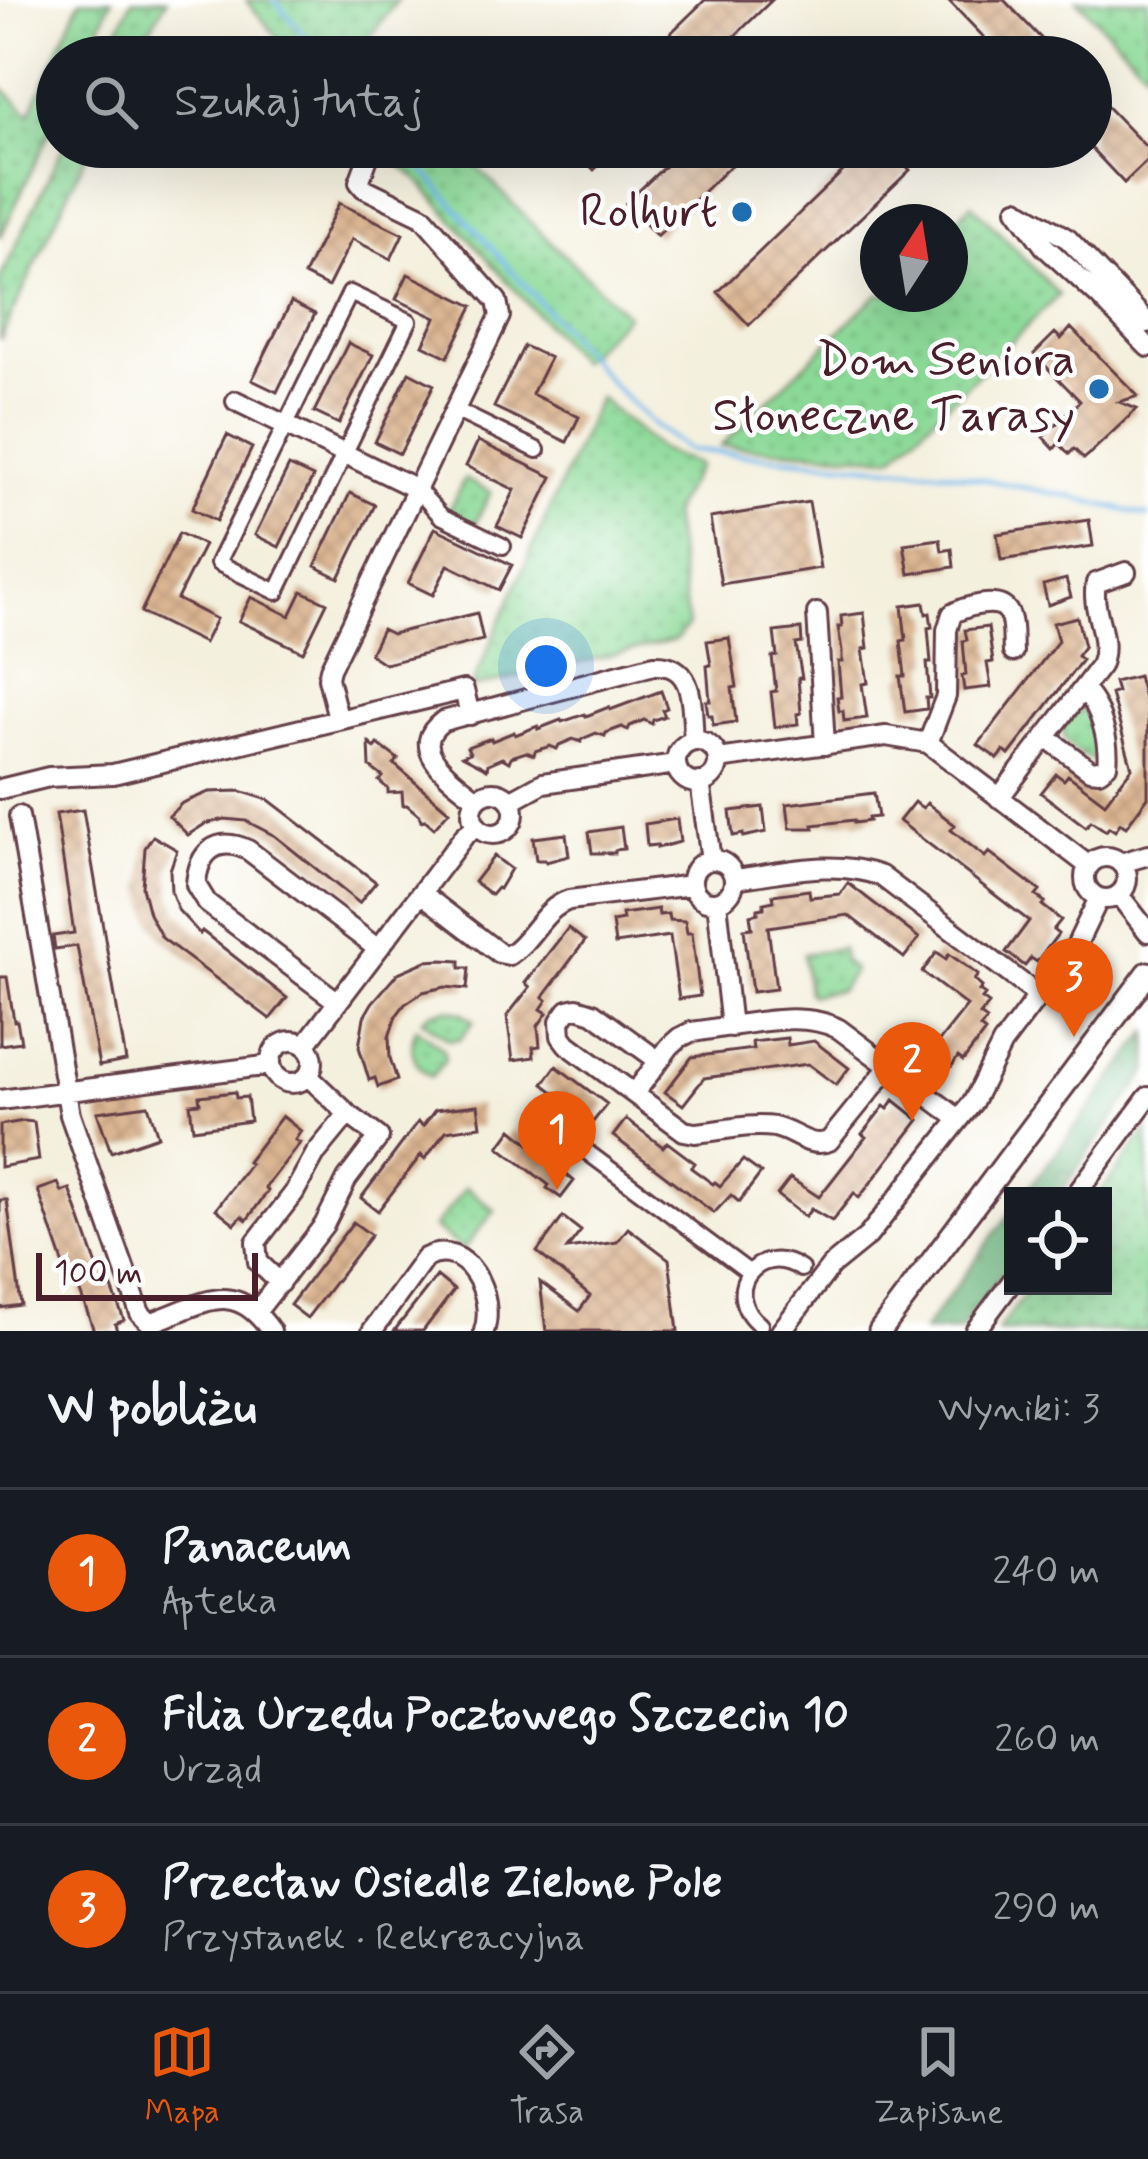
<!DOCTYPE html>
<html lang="pl">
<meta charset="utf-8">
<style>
body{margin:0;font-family:Mynerve,sans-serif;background:#242831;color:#f1f3f6}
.controls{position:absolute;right:36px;bottom:36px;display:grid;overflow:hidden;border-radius:0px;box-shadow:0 12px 48px #0002}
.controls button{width:108px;height:108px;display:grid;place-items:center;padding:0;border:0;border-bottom:3px solid #363941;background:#171b24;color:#f1f3f6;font:60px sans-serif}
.compass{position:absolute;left:860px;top:204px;width:108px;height:108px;border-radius:50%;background:#171b24;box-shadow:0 12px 48px #0002;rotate:12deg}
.scale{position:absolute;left:36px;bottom:30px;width:222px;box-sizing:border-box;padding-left:12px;border:6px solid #4a1f2b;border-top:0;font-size:33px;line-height:42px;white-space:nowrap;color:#4a1f2b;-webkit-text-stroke:9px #fff;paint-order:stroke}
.you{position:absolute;left:546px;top:666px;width:42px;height:42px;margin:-30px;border:9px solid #fff;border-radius:50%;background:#1a73e8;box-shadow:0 0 0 18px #1a73e833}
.badge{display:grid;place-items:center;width:78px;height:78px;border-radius:50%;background:#ea580c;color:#fff;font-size:39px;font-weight:700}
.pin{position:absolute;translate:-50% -99px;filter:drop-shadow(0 3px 6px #0008)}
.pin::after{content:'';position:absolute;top:63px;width:42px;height:36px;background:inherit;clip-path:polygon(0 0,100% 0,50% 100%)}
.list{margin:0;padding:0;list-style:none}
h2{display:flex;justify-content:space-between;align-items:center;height:156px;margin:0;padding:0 48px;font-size:51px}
h2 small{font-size:39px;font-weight:400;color:#9ea1a6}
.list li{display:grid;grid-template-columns:78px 1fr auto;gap:36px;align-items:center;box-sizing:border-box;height:168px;padding:0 48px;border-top:3px solid #363941}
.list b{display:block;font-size:45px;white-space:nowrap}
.list p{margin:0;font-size:39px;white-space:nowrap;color:#9ea1a6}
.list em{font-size:39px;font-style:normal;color:#9ea1a6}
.icon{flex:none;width:66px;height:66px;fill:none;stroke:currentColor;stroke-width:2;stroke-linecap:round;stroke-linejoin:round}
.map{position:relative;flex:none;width:1148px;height:1331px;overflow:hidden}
.search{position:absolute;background:#171b24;box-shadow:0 12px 48px #0002;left:36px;right:36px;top:36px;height:132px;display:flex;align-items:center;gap:30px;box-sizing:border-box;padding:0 42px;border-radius:66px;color:#9ea1a6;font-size:45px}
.sheet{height:660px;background:#171b24}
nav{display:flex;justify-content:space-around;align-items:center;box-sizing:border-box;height:168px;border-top:3px solid #363941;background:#171b24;font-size:33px;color:#9ea1a6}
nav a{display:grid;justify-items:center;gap:6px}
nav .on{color:#ea580c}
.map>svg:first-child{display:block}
.green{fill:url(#green-dots);stroke:#6a7c61;stroke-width:3}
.forest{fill:url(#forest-crowns);stroke:#5d6c56;stroke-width:3}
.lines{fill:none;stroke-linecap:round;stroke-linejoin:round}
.stream{stroke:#77baec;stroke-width:4.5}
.building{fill:url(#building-cross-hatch)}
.pedestrian-casing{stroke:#643e46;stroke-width:20}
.minor-casing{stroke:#643e46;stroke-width:24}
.tertiary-casing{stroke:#643e46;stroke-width:27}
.pedestrian{stroke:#fff;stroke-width:14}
.minor{stroke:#fff;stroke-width:18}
.tertiary{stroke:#fff;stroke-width:21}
.poi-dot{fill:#1f6fb2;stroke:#fff;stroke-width:4.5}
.labels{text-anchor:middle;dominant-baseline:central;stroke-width:9;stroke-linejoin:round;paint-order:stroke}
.poi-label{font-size:48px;fill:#4a1f2b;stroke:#fff;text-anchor:end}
</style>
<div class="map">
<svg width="1148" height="1331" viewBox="0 0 1148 1331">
<defs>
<pattern id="green-dots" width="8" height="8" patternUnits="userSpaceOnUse" patternTransform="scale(3)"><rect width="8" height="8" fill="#8bd997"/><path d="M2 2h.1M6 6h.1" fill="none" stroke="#79ba82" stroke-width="1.8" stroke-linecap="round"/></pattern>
<pattern id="forest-crowns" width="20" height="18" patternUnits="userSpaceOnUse" patternTransform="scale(3)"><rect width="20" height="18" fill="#70b980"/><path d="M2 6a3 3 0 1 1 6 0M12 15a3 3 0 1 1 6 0" fill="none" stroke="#5e9669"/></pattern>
<pattern id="building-cross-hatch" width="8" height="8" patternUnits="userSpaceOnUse" patternTransform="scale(3)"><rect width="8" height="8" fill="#dcb693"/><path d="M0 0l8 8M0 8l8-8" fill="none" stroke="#be9c7f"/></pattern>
</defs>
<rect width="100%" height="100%" fill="#fff"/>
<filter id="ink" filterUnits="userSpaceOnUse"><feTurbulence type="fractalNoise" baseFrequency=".00833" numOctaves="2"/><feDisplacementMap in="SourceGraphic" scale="24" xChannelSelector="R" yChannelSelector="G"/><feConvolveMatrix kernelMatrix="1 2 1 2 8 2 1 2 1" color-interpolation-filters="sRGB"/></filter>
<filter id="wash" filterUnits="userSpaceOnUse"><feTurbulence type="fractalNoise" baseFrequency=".004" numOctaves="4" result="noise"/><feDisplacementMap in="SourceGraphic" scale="48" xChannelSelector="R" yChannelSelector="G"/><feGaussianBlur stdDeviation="2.7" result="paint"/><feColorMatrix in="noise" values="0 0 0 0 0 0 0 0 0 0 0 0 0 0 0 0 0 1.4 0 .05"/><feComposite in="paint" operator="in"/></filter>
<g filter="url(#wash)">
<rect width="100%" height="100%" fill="#f4f0de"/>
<path class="green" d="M80 0H112L85 57H57V116L0 238V85L30 114Z
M132 0H167L133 57H105Z
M246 0H398L362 47 371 57H294Z
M1077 0H1148V73Z
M63 147H90L0 340V279Z
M379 147H458L536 228 627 315 579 362 417 179Z
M972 204 1059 295 893 457 721 446 878 294H950V225Z
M599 397 660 450 699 465 672 513 688 625 676 640 471 688Z
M464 479 491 492 475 524 449 511Z
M1081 710 1090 713 1102 750 1097 761C1070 752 1046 730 1081 710Z
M842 948 843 961 854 970 840 990 812 995 808 992 803 954Z
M448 1009 463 1013 474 1021 460 1039 449 1040 422 1020 432 1012Z
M416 1028 443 1049 445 1060 431 1077C413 1066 408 1048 416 1028Z
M1148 1129V1331H998L1031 1286H1103V1196H1098Z
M466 1187 495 1210 463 1250 434 1228Z"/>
<path class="forest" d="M1148 1032V1071L1058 1196H1023Z
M1013 1209V1258L960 1331H923Z"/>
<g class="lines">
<path class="stream" d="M274 0 324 57
M403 147 611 383 654 425 689 450 947 472 1072 497 1148 516"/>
</g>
<g id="blocks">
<path class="building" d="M705 0H772L713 57H646Z
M948 0H1004L1059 57H1003Z
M1091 90 1148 149V160L1124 183 1091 148Z
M572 147H618L594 170Z
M685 147H750L657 236 626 203Z
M868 147H888L910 170 749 325 718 292Z
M339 203 403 234 391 259 352 239 328 287 304 275Z
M408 274 473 306 448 357 423 345 436 318 396 299Z
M291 302 315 314 277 392 252 380Z
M1071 328 1138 396 1119 402 1137 409 1084 459 1074 449 1069 454 1059 443 1054 449 1043 437 1080 401 1034 354 1055 333 1061 339Z
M348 343 373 355 339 424 314 412Z
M524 346 550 358 532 394 579 417 567 442 494 407Z
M409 372 434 385 400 454 375 442Z
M227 435 252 448 216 521 192 509Z
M478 441 552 477 522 538 497 526 515 490 466 466Z
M289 466 313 477 279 547 255 535Z
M350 493 375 505 339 578 315 566Z
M809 502 820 568 721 584 710 518Z
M1089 520 1093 546 1001 560 997 534Z
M435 528 512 565 499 590 448 565 433 595 408 583Z
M179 533 204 545 177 599 216 619 204 643 141 612Z
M940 539 942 551 952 549 954 567 909 574 904 544Z
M1066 579 1071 597 1048 605 1043 585Z
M302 591 327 603 303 652 239 621 251 597 290 616Z
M924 603 926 614 930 613 932 627 928 628 931 663H927L930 698H926L927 709 905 712 900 676H905L901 641 906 640 902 606Z
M477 613 483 640 385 664 370 654 382 629 392 634Z
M864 613 868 648 863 649 868 683 862 684 867 718 844 721 843 711H839L837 697H841L838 662H842V651L838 627H842L841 616Z
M1077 617 1084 647 1077 656 1082 660 1009 755 1004 751 998 759 978 745 1058 641 1053 623Z
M988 627 993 662 987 663 991 687 964 690 962 676 966 675 963 641 967 640 965 630Z
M801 629 802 643 796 644 802 678H798L801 713 797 714 798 724 775 727 771 692 776 691 772 657 777 656 774 632Z
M729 638 737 687 732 688 736 722 713 725 712 715H708L706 701H710L707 666 711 665 707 641Z
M1138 676 1148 712V797L1126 827 1120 823 1115 831 1109 827 1106 831 1091 821 1086 827 1041 793 1056 774 1064 780 1068 775 1105 803 1132 768 1111 694 1117 692 1114 682Z
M661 691 667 708 662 710 665 716 653 720 652 724 644 720 630 726 628 730 622 727 606 733 605 736 596 733 582 739 581 742 573 739 559 745 557 749 550 746 535 751 534 755 526 752 511 757 509 762 502 758 488 764 487 769 462 756 470 753 467 747 491 738 492 741 514 732 515 735 538 726V729L561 720 562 722 585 714 586 716 609 707 610 710Z
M369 743 375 748 378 744 398 759 394 764 449 811 434 828 425 820 421 821 420 816 407 805H403L402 792 388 793V789L379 781 383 777 370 767Z
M240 791 269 800 376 882 359 903 275 836 246 821 225 819 205 824 188 835 169 816 182 803 209 792Z
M874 793 878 817 868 818 869 821 854 823V820L813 825 814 828H790L787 804Z
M914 802 923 808 927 803 955 825 951 830 985 857 989 852 1040 891 1036 896 1045 902 1042 905 1061 920 1053 930 1058 934 1037 962 1031 958 1025 966 1006 952 1029 921 899 821Z
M763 807 766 832 743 837V834L733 836 730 811Z
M83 810 126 1061 99 1066 77 946 55 949 53 936 74 933 56 814Z
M677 819 680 842 657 848V845L647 846 645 824Z
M621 827 624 849 615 850V853H592L589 832Z
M566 834 569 856 546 862 545 860H536L533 838Z
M153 836 177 850 170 870 171 891 178 910 200 934 202 931 287 998 270 1019 162 938 149 914 142 887 145 848Z
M494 856 511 869 499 889 497 888 491 895 474 882Z
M848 883 919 938 904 958 848 915 768 927 776 989 752 992 744 929 752 928 750 915 758 913V909L764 908V903L774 901 773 895 809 890 810 897 840 894Z
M658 909 659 915 668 914 669 920 685 921 687 933H692L700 996 679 999 670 936 615 944 612 922 623 920 622 914Z
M568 928 585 941 543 997 547 1000 541 1009 547 1013 538 1026 540 1046 533 1047 534 1057 513 1060 507 1016 530 987 525 983Z
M937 952 946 959 949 954 978 975 974 980 982 987 979 991 985 995 982 999 989 1004 980 1015 987 1020 980 1028 985 1032 963 1061 958 1057 952 1066 932 1050 967 1006 922 972Z
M442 960 460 961V968H469L467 989 445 987 423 992 405 1004 396 1016 389 1037 390 1058 397 1080 378 1087 375 1078 369 1080 359 1047 364 1017 372 1003 398 973 426 961Z
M0 977H7L14 1021H17L21 1042 0 1045Z
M787 1038 788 1045 814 1041 849 1068 836 1085 808 1064 704 1078 683 1105 665 1092 692 1057 753 1049 752 1042Z
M556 1066 607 1104 593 1122 543 1084Z
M235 1092 236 1098 247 1097 250 1121 193 1129 190 1104 200 1103 199 1096Z
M894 1100 919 1120 859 1198 854 1193 832 1221 811 1209 805 1217 777 1195 790 1178 819 1197 866 1137 862 1134 884 1106 888 1109Z
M148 1105 158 1136 111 1152 97 1112Z
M478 1105 481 1126 446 1131 425 1159 421 1155 378 1211 361 1198 418 1122 423 1126 435 1110Z
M282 1116 301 1131 295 1140 300 1143 265 1188 268 1191 247 1220 242 1216 235 1224 216 1209 250 1164 247 1162Z
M626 1119 663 1147 667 1142 695 1163 691 1168 713 1184 715 1182 720 1186 743 1160 761 1173 739 1202 731 1195 714 1213 613 1136Z
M24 1121 34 1122 39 1160 0 1167V1125Z
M512 1129 574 1181 561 1198 547 1188 549 1185 499 1147Z
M58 1183 62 1192 70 1189 97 1266 103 1264 124 1320 115 1324 117 1331H94L70 1264 64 1266 38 1190Z
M0 1200H7L21 1305 0 1308Z
M563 1217 581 1231 567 1249 617 1242 628 1228 669 1259 678 1331H546L540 1282 579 1311 590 1296 537 1252Z
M353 1222 371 1235 307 1318 290 1305Z
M437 1276 454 1290 423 1331H394Z"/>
</g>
</g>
<g filter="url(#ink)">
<use href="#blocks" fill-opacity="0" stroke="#643e46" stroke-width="3"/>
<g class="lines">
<g class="pedestrian-casing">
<path id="pedestrian" d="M350 293 409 321 277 592 218 563Z
M455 410 537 450
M417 489 441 516 503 546
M587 1152 750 1273
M760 1325C719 1293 758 1240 801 1269"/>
</g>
<g class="minor-casing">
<path id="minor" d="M1017 209 1044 246 1099 296 1148 347
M1022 212 1068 239 1148 323
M236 401 417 489
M817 613 825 745
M338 718 328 678 330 669 500 316 497 301 422 216 364 188 359 182 372 147
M1047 738 1090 770 1099 771 1107 765C1110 742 1100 704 1083 690
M676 762a21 21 0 1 1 42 0a21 21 0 1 1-42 0Z
M928 743 946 696 947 630 952 614C964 607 999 596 1008 612 1014 621 1012 641 1013 652
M718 759 886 736 928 743 1089 866
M700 782 711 860
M0 789 49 777 113 774 464 690 470 715
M472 813a21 21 0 1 1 42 0a21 21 0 1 1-42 0Z
M999 798 1100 666C1112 637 1090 612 1096 583L1126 572
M477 799C455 781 404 749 443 721L654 665C697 663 691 709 694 741
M510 801 543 783 676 764
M19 816 70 1115 140 1313 148 1321H155C205 1303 234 1278 271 1331
M1085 878a21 21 0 1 1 42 0a21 21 0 1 1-42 0Z
M692 881a21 21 0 1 1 42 0a21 21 0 1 1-42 0Z
M1121 863 1148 855
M734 879C782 873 834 858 881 876L1039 996
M421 893 499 953 509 955C533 940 542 909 569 900L692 885
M1119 895 1148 932
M717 902 731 1027
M338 1002 207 903 196 885C198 853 216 835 248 850L378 949
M271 1062a21 21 0 1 1 42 0a21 21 0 1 1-42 0Z
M305 1045 465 835 477 826
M659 1061 593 1013 577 1008 568 1010 560 1021 561 1036 567 1044 684 1131 695 1133C720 1131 750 1123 774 1127 795 1131 808 1149 829 1141L889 1067
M308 1076 348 1114
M634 1094 670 1046 679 1038 691 1032C736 1027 799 1008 839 1029L959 1119
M0 1100 271 1065
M1075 1196 1148 1097
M257 1311 324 1225 347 1179 379 1137 348 1114 316 1153 294 1193 256 1242 258 1262 280 1283
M372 1331 425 1258C467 1237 496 1296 484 1331
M781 1331 831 1266 868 1236 973 1102 1002 1044 1076 946 1099 898
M975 1331 1013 1280"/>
</g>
<g class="tertiary-casing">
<path id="tertiary" d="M880 1331 1148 973"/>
</g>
<use href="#pedestrian" class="pedestrian"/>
<use href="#minor" class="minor"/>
<use href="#tertiary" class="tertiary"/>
</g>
</g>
<g class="poi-dot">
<circle cx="742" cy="212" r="12"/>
<circle cx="1099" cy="389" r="12"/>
</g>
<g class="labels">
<g class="poi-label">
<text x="718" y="212">Rolhurt</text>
<text x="1075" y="361">Dom Seniora<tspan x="1075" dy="55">Słoneczne Tarasy</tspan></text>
</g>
</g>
</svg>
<div class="controls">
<button><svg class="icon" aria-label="locate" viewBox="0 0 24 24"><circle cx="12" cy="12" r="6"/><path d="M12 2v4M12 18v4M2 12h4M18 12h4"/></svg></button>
</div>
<svg class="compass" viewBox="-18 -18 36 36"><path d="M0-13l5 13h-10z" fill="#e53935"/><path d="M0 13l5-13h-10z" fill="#9ea1a6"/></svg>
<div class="scale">100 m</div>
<div class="you"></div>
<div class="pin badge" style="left:557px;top:1190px">1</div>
<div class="pin badge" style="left:912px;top:1121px">2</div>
<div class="pin badge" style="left:1074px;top:1037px">3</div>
<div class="search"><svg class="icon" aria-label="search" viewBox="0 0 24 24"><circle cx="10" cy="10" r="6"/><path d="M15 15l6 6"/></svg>Szukaj tutaj</div>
</div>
<section class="sheet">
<h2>W pobliżu<small>Wyniki: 3</small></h2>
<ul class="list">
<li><span class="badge">1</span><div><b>Panaceum</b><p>Apteka</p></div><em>240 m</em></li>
<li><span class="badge">2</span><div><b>Filia Urzędu Pocztowego Szczecin 10</b><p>Urząd</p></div><em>260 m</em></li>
<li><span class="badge">3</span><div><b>Przecław Osiedle Zielone Pole</b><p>Przystanek · Rekreacyjna</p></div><em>290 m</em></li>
</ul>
</section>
<nav>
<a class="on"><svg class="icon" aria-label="map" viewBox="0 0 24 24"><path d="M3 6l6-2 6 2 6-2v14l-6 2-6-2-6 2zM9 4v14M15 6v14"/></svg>Mapa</a>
<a><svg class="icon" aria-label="directions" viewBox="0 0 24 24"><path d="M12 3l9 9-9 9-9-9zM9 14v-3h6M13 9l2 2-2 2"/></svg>Trasa</a>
<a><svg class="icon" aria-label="saved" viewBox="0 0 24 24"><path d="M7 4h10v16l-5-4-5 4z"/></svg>Zapisane</a>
</nav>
